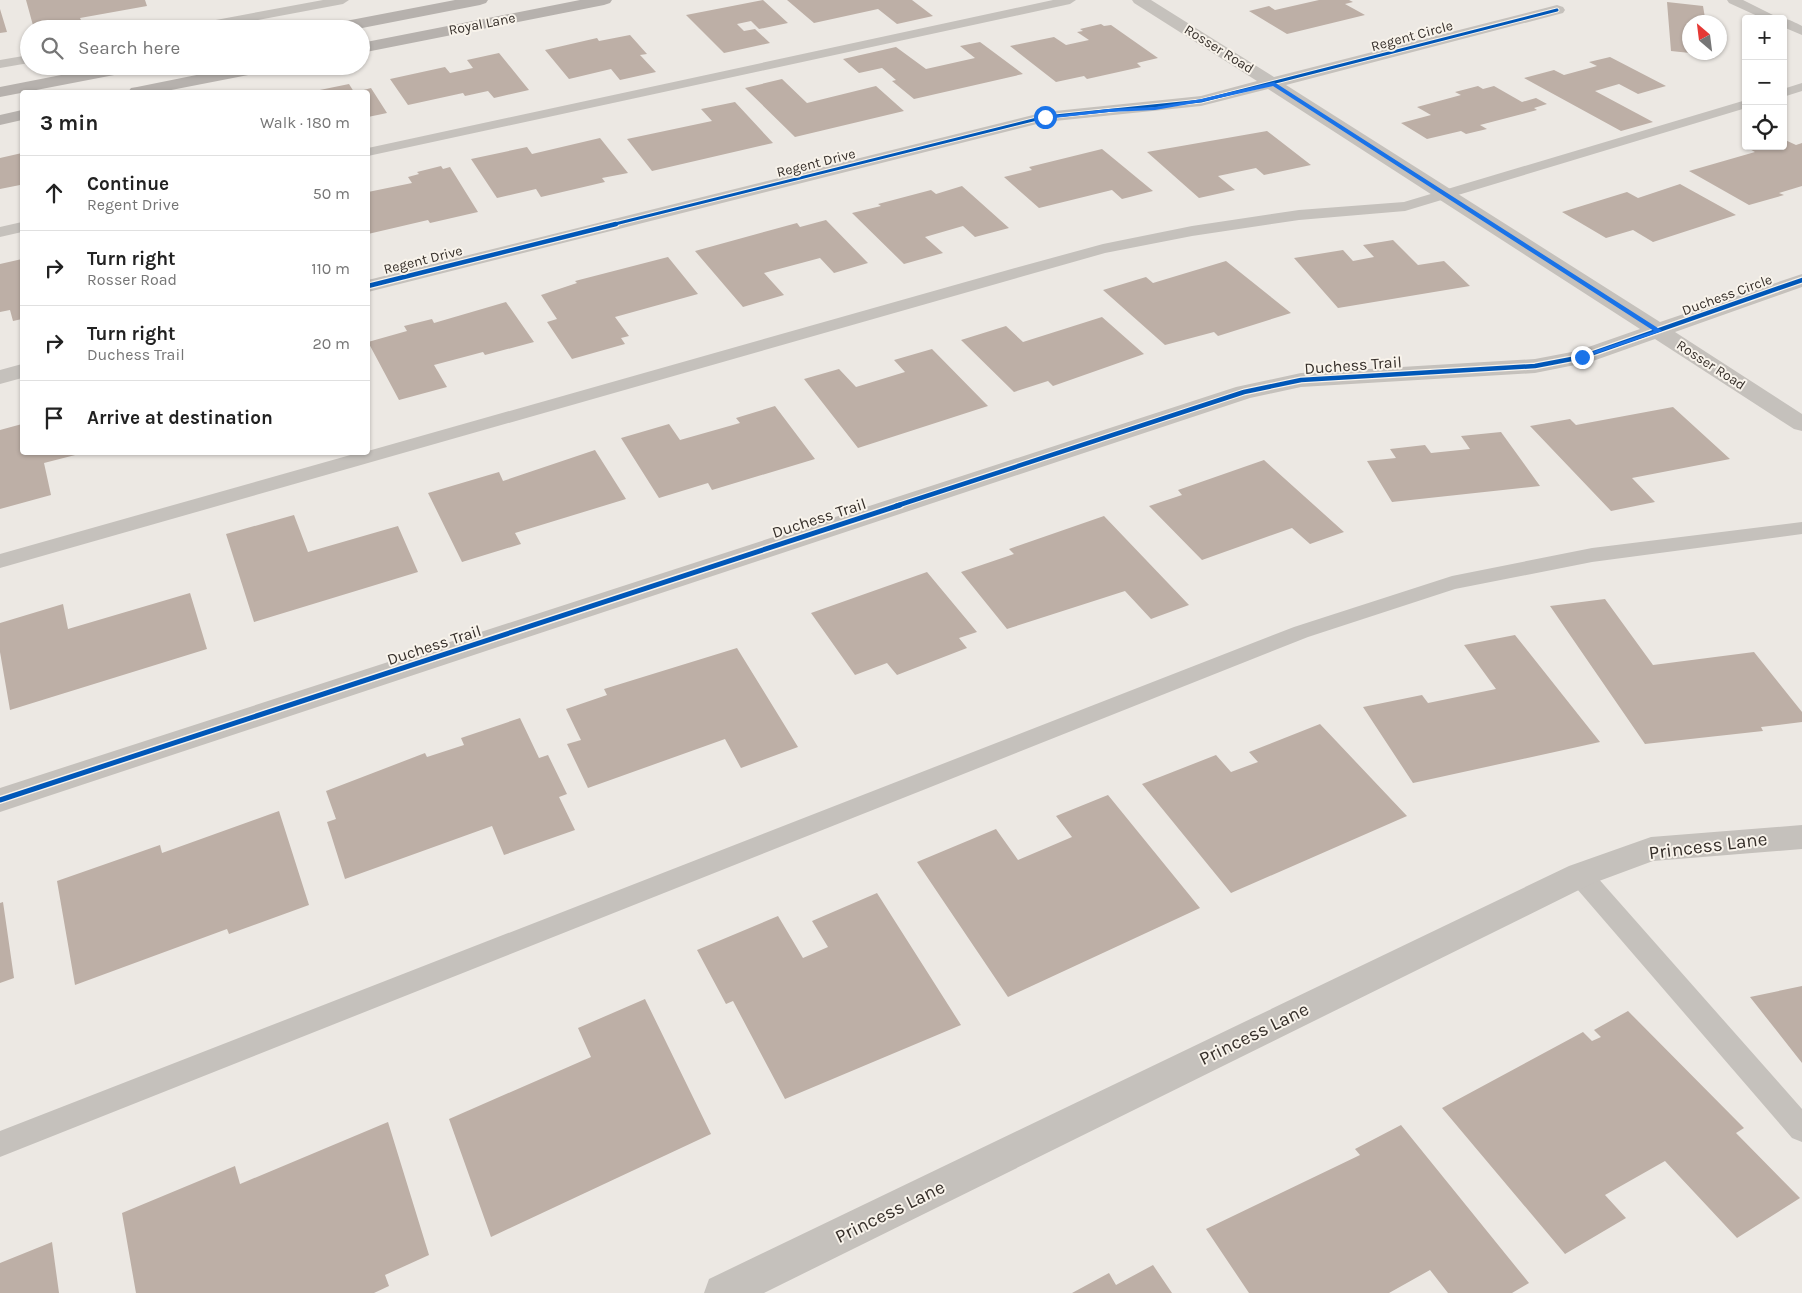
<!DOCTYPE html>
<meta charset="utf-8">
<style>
body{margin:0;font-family:Karla,sans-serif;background:#f2f2f2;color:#222}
.controls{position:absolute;right:15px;top:15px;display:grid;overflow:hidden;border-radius:5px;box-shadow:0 1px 4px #0004}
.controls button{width:45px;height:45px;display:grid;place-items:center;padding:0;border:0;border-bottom:1px solid #e0e0e0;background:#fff;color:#222;font:25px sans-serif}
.compass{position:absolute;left:1682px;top:15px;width:45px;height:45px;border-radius:50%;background:#fff;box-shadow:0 1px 4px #0004;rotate:332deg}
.stop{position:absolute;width:15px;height:15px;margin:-11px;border:4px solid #1a73e8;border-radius:50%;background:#fff}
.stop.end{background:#1a73e8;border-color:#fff;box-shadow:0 1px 5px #0008}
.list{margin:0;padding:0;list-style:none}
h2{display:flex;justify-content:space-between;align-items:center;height:65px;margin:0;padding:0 20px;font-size:21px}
h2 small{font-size:16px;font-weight:400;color:#767676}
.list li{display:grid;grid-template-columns:32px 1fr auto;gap:15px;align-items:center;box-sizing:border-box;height:75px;padding:0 20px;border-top:1px solid #e0e0e0}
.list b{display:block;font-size:19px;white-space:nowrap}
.list p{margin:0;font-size:16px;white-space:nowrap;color:#767676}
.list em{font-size:16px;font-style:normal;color:#767676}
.icon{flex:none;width:28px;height:28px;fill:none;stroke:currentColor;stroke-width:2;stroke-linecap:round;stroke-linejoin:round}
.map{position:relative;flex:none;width:1802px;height:1293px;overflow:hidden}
.search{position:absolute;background:#fff;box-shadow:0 1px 4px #0004;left:20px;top:20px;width:350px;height:55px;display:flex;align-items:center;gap:12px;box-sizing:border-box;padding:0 18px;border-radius:28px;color:#767676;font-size:19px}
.panel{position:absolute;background:#fff;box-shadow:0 1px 4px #0004;left:20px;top:90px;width:350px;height:365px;border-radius:5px}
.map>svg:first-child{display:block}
.building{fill:#bdafa6}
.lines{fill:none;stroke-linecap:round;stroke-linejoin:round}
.service{fill:#c5c1bc;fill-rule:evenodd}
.minor{fill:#c5c1bc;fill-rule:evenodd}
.secondary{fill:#b6b1ad;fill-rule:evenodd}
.cycleway-far2-casing{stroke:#f8f3eb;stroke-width:5}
.cycleway-far1-casing{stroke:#f8f3eb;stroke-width:7}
.cycleway-casing{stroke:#f8f3eb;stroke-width:8}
.cycleway-far2{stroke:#0057b8;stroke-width:3}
.cycleway-far1{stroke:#0057b8;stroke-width:4.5}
.cycleway{stroke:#0057b8;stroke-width:5}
.route{fill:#1a73e8}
.labels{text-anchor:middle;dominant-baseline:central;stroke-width:4;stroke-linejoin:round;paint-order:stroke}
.far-street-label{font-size:14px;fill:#362f2a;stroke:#f8f3eb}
.street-label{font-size:16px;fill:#362f2a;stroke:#f8f3eb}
.near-street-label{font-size:19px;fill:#362f2a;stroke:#f8f3eb}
</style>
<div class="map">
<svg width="1802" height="1293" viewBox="0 0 1802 1293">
<rect width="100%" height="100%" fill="#ece8e3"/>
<path class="building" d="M26 0H145L147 6 80 18 82 22 34 29Z
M763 0 788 23 759 29 751 21 737 24 744 31 755 29 770 43 724 53 686 15Z
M787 0H912L933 16 897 24 878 9 814 23Z
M1319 0H1349L1353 2 1345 4 1365 15 1287 34 1249 11 1269 6 1275 10Z
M1667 2 1703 6 1705 18 1711 19V22H1690V53L1671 51Z
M0 9 7 32 0 33Z
M1101 24 1104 26 1111 25 1158 58 1137 63 1141 67 1087 79 1084 76 1056 82 1010 46 1054 37 1066 45 1089 40 1077 32 1083 31 1080 29Z
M630 35 647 54 640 55 656 72 620 80 611 69 569 79 545 50 597 38 599 41Z
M980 42 1023 74 914 99 892 81 896 80 882 68 859 73 843 59 896 47 926 69 975 58 960 46Z
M1692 52H1715L1716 57 1692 54Z
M499 53 529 90 494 98 488 91 465 96 463 93 408 105 390 79 445 67 450 73 473 68 467 60Z
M1610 57 1666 86 1638 94 1619 84 1595 91 1653 122 1621 131 1524 78 1554 70 1564 75 1597 66 1589 62Z
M782 79 807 103 876 86 904 111 795 137 745 88Z
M349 84 354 92H310Z
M1478 86 1483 89 1494 86 1522 102 1536 98 1547 104 1534 108 1537 110 1480 125 1487 129 1466 134 1461 131 1427 139 1401 123 1431 115 1417 107 1461 95 1455 92Z
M371 88 387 113 368 117V92H356Z
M735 102 773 143 652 171 627 139 712 121 701 109Z
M1267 131 1311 165 1264 175 1256 168 1218 176 1235 190 1199 198 1147 152Z
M600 138 628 173 602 178 605 182 541 197 536 189 497 198 471 159 527 147 532 154Z
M1783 139 1796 145 1802 143V186L1779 193 1784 195 1749 205 1689 171 1755 152 1744 146H1783Z
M1102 149 1153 191 1122 199 1112 190 1039 208 1004 177 1032 170 1029 167Z
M22 153V194L20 185 0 189V158Z
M441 166 443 169 450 167 478 212 430 223 428 220 368 234V192L412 183 408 177 419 174 417 172Z
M1680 184 1736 215 1653 242 1633 230 1606 238 1562 212 1627 192 1638 198Z
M962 186 1009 228 975 237 963 226 925 237 943 253 904 264 852 213 881 206 878 204 931 190 936 194Z
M826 220 868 263 834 273 820 258 764 273 784 295 743 307 695 251 797 223 800 227Z
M1393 240 1418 265 1444 261 1470 286 1338 308 1294 258 1343 250 1353 261 1374 257 1363 245Z
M668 257 698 294 615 317 629 336 621 338 625 344 572 359 547 322 557 319 541 295 577 283 575 281Z
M22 259V319L13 321 10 310 0 312V264Z
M1226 261 1291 313 1218 336 1214 332 1165 345 1103 290 1146 277 1153 283Z
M506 302 534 342 485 355 483 352 434 365 447 387 399 400 368 342 407 331 404 326 432 319 434 323Z
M1102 317 1144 354 1053 386 1048 381 1014 392 961 340 1006 326 1023 342Z
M932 349 988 406 858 448 804 379 839 369 856 387 905 372 894 360Z
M775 406 815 459 712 490 708 483 659 498 621 438 669 424 680 440 740 423 736 418Z
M1673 407 1730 459 1632 478 1655 502 1611 511 1530 426 1570 419 1576 425Z
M22 424V452L83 453 44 463 51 495 0 509V430Z
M1501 432 1540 486 1392 502 1367 461 1396 458 1390 449 1425 445 1431 453 1470 449 1461 436Z
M595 450 626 499 515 533 521 544 462 562 428 493 499 472 503 481Z
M1264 460 1344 532 1310 544 1292 528 1202 560 1149 506 1182 495 1178 490Z
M294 515 308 552 398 526 418 572 254 622 226 534Z
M1104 516 1189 605 1151 619 1125 591 1007 629 961 572 1014 554 1009 549Z
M927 572 977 632 959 638 967 648 897 675 887 663 855 675 811 613Z
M190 593 207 649 10 710 0 652V623L63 604 68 629Z
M1605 599 1653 665 1754 652 1802 712V722L1761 727 1763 731 1645 744 1550 606Z
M1515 635 1600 742 1413 783 1363 707 1422 695 1428 703 1496 689 1464 645Z
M737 648 798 747 741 768 725 739 588 788 567 744 581 740 566 709 607 695 604 689Z
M520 718 539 758 548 755 567 794 559 797 575 830 504 855 492 826 345 879 327 822 336 819 326 791 425 753 427 757 464 745 461 738Z
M1320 724 1407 816 1231 893 1142 784 1216 755 1231 772 1258 762 1249 752Z
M1108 795 1200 908 1008 997 917 862 996 829 1018 860 1072 837 1056 816Z
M279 811 309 905 229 934 227 929 75 985 57 881 160 845 162 853Z
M877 893 961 1025 785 1099 733 1001 726 1004 697 950 778 916 803 958 828 947 812 921Z
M3 902 14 978 0 983V903Z
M1802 986V1063L1750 997Z
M645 999 711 1134 491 1237 449 1119 591 1057 578 1028Z
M1628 1011 1744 1128 1736 1133 1800 1198 1737 1238 1665 1161 1605 1195 1626 1218 1565 1254 1442 1108 1583 1032 1592 1041 1601 1037 1594 1030Z
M388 1122 429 1255 385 1275 389 1286 374 1293H136L122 1213 235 1166 240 1184Z
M1401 1125 1529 1283 1512 1293H1448L1430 1270 1389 1293H1249L1206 1229 1360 1155 1355 1149Z
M52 1242 59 1293H0V1263Z
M1153 1265 1172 1293H1072L1109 1273 1116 1285Z"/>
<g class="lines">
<path class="service" d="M323 0H349L343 4 211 29H183L189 25Z
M1053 0H1076L1070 4 368 156V148Z
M1727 0H1743L1781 19C1788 18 1795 23 1802 26V35L1783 27V19H1764L1729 3Z
M29 55V63L0 68V60Z
M1802 83V91L1783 97V89Z
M1746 100V108L1405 211 1299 220 1192 236 1105 253 0 568V554L361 452H368V451L1015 268 1103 244 1192 226 1299 210 1404 202Z
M22 222V232L0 237V227Z
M1802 522V534L1592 562 1455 589 1308 637 0 1157V1131L1294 627 1452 576 1592 548Z
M1580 865 1589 868 1802 1109V1142L1792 1138 1571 882 1568 875 1571 868Z"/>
<path class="minor" d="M1132 0H1151L1274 77 1557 5 1563 7 1565 10 1563 13 1286 85 1660 322 1802 274V287L1675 332 1802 414V431L1794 429 1655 339 1590 362 1535 373 1301 387 1250 398 0 812V788L1236 387 1301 373 1535 359 1577 351 1640 329 1268 89 1201 106 1045 122 368 292V280L1045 112 1182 98 1201 96 1257 81 1134 3Z
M22 364V378L0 384V370Z
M1802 825V849L1653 861 1591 884 764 1293H704L709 1279 1569 866 1651 837Z"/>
<path class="secondary" d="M455 0H488L486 3 480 5 357 29H322L324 25 330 24Z
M580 0H612L610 3 604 5 361 53V43Z
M107 66H143L141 70 135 71 0 97V87Z
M241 66H277L275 70 269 71 161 92H128L131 88 137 87Z
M22 110V120L0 125V115Z"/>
<g class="cycleway-far2-casing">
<path id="cycleway-far2" d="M611 225 1045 117 1201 101 1557 10"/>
</g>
<g class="cycleway-far1-casing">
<path id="cycleway-far1" d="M368 286 616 224
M896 506 1244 392 1301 380 1535 366 1582 357 1802 280"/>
</g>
<g class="cycleway-casing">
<path id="cycleway" d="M0 800 900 505"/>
</g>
<use href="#cycleway-far2" class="cycleway-far2"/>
<use href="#cycleway-far1" class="cycleway-far1"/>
<use href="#cycleway" class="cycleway"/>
</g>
<path class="route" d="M1274 82 1661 330 1662 331 1580 359V356L1654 331 1273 86 1201 102 1155 110 1109 112 1045 119 1043 117 1109 109 1155 107 1201 99Z"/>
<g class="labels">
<g class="far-street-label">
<text transform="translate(482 24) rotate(-11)">Royal Lane</text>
<text transform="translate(1412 36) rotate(-15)">Regent Circle</text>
<text transform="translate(1219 49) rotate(32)">Rosser Road</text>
<text transform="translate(816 163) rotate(-14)">Regent Drive</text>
<text transform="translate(423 260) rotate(-14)">Regent Drive</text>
<text transform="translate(1727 295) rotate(-20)">Duchess Circle</text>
<text transform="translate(1711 365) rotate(33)">Rosser Road</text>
</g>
<g class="street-label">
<text transform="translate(1353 365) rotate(-4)">Duchess Trail</text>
<text transform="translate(819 518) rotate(-18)">Duchess Trail</text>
<text transform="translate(434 645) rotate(-18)">Duchess Trail</text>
</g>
<g class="near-street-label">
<text transform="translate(1708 846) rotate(-7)">Princess Lane</text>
<text transform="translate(1254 1034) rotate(-26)">Princess Lane</text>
<text transform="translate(890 1212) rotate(-26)">Princess Lane</text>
</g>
</g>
</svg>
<div class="controls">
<button>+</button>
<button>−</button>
<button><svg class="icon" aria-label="locate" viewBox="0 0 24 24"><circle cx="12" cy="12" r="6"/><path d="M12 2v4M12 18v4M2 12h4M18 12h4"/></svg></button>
</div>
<svg class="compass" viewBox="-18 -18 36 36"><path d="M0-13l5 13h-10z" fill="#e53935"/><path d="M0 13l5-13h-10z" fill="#767676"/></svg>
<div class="stop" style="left:1045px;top:117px"></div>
<div class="stop end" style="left:1582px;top:357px"></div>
<div class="search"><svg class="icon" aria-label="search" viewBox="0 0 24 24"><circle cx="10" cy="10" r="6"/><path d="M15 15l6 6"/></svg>Search here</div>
<section class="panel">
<h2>3 min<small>Walk · 180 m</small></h2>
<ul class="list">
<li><svg class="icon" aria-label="ahead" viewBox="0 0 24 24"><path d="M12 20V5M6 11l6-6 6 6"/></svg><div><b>Continue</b><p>Regent Drive</p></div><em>50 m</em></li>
<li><svg class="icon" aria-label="right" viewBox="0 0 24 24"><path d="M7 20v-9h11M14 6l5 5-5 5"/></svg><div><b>Turn right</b><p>Rosser Road</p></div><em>110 m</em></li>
<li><svg class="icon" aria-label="right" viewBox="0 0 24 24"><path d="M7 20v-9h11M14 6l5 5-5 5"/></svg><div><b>Turn right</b><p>Duchess Trail</p></div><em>20 m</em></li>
<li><svg class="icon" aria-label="arrive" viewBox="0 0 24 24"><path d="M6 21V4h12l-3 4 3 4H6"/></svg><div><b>Arrive at destination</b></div></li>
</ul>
</section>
</div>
